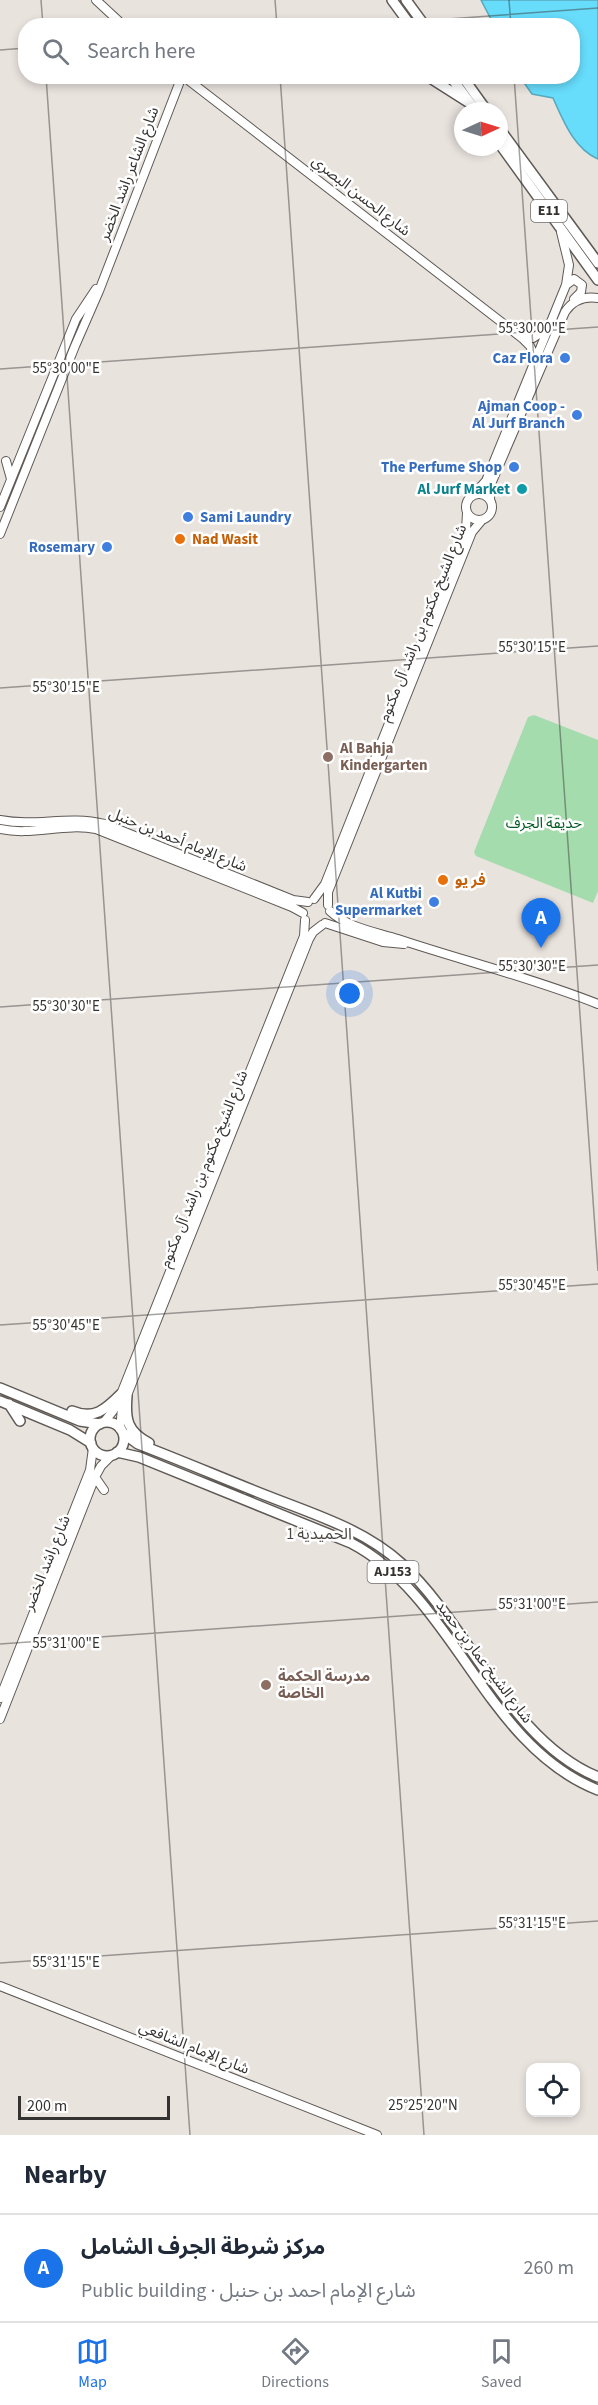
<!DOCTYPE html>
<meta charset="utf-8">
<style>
body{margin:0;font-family:"Source Sans 3","Noto Sans Arabic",sans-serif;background:#f2f2f3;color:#1f2937}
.controls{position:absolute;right:18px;bottom:18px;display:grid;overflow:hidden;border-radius:12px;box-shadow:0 3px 9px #0003}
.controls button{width:54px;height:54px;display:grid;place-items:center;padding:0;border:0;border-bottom:2px solid #e0e1e3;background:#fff;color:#1f2937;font:30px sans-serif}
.compass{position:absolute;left:454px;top:102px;width:54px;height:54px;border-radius:50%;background:#fff;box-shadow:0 3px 9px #0003;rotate:86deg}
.scale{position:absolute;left:18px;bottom:15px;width:152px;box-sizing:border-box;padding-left:6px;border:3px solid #353331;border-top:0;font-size:16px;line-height:21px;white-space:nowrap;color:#353331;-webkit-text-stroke:4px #fff;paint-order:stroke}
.you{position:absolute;left:350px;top:994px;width:21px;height:21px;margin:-15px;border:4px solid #fff;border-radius:50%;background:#1a73e8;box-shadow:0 0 0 9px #1a73e833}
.badge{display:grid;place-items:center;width:39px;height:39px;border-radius:50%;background:#1a73e8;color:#fff;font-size:20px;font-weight:700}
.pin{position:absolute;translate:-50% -50px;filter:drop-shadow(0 2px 3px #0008)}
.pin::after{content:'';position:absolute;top:32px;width:21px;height:18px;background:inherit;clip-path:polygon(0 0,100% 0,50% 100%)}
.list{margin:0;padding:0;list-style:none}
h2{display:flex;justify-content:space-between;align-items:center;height:78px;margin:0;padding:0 24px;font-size:26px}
h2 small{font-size:20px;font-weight:400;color:#747a83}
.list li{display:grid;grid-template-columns:39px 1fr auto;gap:18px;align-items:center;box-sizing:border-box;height:108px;padding:0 24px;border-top:2px solid #e0e1e3}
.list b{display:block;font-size:22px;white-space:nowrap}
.list p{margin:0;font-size:20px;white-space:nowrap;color:#747a83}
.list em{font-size:20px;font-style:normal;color:#747a83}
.icon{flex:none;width:33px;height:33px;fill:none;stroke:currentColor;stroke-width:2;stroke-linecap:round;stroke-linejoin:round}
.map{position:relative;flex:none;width:598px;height:2135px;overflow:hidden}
.search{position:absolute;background:#fff;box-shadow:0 3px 9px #0003;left:18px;right:18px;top:18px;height:66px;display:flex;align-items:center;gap:15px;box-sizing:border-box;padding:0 21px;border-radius:24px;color:#747a83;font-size:22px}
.sheet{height:186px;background:#fff}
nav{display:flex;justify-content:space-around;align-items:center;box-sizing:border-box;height:84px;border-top:2px solid #e0e1e3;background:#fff;font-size:16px;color:#747a83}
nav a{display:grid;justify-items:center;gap:3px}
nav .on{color:#1a73e8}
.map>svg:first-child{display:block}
.green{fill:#a5dcad}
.water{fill:#67dcfb;stroke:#58a9be;stroke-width:1.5}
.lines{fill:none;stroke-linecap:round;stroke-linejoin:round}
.tertiary-casing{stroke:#5f5a56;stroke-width:10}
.primary-casing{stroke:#5f5a56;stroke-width:12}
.trunk-casing{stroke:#5f5a56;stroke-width:12}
.tertiary{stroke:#fff;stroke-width:8}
.primary{stroke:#fff;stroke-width:9}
.trunk{stroke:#fff;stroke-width:9}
.ticks{fill:none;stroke:#353331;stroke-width:1.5;stroke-opacity:0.45}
.shop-dot{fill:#3f7fe0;stroke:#fff;stroke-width:2}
.culture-dot{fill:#0f9aa8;stroke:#fff;stroke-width:2}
.food-dot{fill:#e8710a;stroke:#fff;stroke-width:2}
.education-dot{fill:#8d6e63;stroke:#fff;stroke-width:2}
.labels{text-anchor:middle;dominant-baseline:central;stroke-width:5;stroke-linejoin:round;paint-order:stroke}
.shield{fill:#fff;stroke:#72706f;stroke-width:1.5}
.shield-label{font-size:14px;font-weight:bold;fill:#353331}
.street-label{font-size:15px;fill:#353331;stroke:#fff}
.shop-label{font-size:15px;font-weight:bold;fill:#366cbe;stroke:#fff;text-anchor:end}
.culture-label{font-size:15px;font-weight:bold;fill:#0d838f;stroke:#fff;text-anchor:end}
.food-label{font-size:15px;font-weight:bold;fill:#c56008;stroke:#fff;text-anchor:start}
.education-label{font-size:15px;font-weight:bold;fill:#785e54;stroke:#fff;text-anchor:start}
.park-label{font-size:15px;fill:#025a23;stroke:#fff}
.neighbourhood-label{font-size:16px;fill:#4c4844;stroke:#fff}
.ticks-label{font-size:15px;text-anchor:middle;fill:#353331;stroke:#fff;stroke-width:5;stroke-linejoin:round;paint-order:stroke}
</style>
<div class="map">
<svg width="598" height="2135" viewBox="0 0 598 2135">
<rect width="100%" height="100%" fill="#e9e3de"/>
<path class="green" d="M534 715 598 740V891L593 903 476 856 474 852 528 717Z"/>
<path class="water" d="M481 0H598V159C574 149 563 120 553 98L532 94 520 77 572 76V26L494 25Z"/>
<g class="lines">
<g class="tertiary-casing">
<path id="tertiary" d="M96 0 124 26
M183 76 522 338 530 346 535 358
M566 285 574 279 582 285 581 292 574 299
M522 338H533L545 330
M6 461 11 479
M466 507a13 13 0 1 1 26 0a13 13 0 1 1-26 0Z
M474 494 486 481 566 285 569 265 561 232
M490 499 491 484 565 312C573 300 584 296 598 298
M0 507 76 319 96 289
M0 534 75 346 99 291 182 76
M0 820C37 827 67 815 105 824L293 900 308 902
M0 829C32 836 64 823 96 829L292 907 303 913
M314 899 325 884 466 530 467 513
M328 905V892L472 532 482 520
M330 911C348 928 376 932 398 939 464 961 533 978 598 1004
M325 923 383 942 404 944
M104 1422 113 1411 121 1394 304 936 305 920
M120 1429 122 1408 309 939 313 932 322 925
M95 1477 104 1490
M0 1698 90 1470 93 1448
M0 1719 95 1477 101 1466 112 1455
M0 1986 377 2135"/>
</g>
<g class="primary-casing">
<path id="primary" d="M0 1388 80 1421 100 1424
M127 1396C125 1419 127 1432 149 1443
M0 1401 70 1430 91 1443
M9 1404 20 1421
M72 1411C94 1420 105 1410 121 1394
M90 1439a17 17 0 1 1 34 0a17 17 0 1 1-34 0Z
M123 1433 138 1444C180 1460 222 1478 265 1495 313 1514 364 1529 402 1564 470 1627 510 1741 598 1777
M117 1452 139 1457 351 1543C456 1598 484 1745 598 1790"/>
</g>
<g class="trunk-casing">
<path id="trunk" d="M392 0 411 26
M406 0 425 26
M427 76 471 104
M450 76 476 111
M462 76 487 111
M499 128 598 263
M499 143 598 280"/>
</g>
<use href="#tertiary" class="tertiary"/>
<use href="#primary" class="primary"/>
<use href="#trunk" class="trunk"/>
</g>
<path class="ticks" d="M41 0 43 26M275 0 277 26M509 0 511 26M352 26 598 8M0 50 26 48M46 76 190 2135M280 76 424 2135M514 76 598 1271M0 369 598 327M0 688 598 646M0 1007 598 965M0 1325 598 1284M0 1644 598 1602M0 1963 598 1921"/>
<g class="shop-dot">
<circle cx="565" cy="358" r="6"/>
<circle cx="577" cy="415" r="6"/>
<circle cx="514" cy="467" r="6"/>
<circle cx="188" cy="517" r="6"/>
<circle cx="107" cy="547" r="6"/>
<circle cx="434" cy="902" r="6"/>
</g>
<circle class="culture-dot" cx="522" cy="489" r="6"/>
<g class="food-dot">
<circle cx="180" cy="539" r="6"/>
<circle cx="443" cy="880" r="6"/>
</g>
<g class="education-dot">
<circle cx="328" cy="757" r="6"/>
<circle cx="266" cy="1685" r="6"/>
</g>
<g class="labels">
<g class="shield">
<rect x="531" y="200" width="36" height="22" rx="4.5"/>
<rect x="367.5" y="1561" width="51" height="22" rx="4.5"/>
</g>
<g class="shield-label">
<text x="549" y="211">E11</text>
<text x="393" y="1572">AJ153</text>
</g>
<g class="street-label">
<text transform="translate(129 174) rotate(-69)">شارع الشاعر راشد الخضر</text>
<text transform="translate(361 196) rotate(38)">شارع الحسن البصري</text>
<text transform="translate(423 623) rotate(-68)">شارع الشيخ مكتوم بن راشد آل مكتوم</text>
<text transform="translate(178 840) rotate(22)">شارع الإمام أحمد بن حنبل</text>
<text transform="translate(204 1169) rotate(-68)">شارع الشيخ مكتوم بن راشد آل مكتوم</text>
<text transform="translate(47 1563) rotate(-68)">شارع راشد الخضر</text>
<text transform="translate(484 1662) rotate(53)">شارع الشيخ عمار بن حميد</text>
<text transform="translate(194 2048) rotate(22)">شارع الإمام الشافعي</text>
</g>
<g class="shop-label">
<text x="553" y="358">Caz Flora</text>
<text x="565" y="406">Ajman Coop -<tspan x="565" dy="17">Al Jurf Branch</tspan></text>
<text x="502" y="467">The Perfume Shop</text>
<text x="200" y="517" text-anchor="start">Sami Laundry</text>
<text x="95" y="547">Rosemary</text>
<text x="422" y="893">Al Kutbi<tspan x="422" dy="17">Supermarket</tspan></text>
</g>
<g class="culture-label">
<text x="510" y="489">Al Jurf Market</text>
</g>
<g class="food-label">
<text x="192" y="539">Nad Wasit</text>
<text x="455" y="880">فر يو</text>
</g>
<g class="education-label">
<text x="340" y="748">Al Bahja<tspan x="340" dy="17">Kindergarten</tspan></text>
<text x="278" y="1676">مدرسة الحكمة<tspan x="278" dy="17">الخاصة</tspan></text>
</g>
<g class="park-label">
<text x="544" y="823">حديقة الجرف</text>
</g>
<g class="neighbourhood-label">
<text x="319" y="1534">الحميدية 1</text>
</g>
</g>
<g class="ticks-label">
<text x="532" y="333">55°30'00"E</text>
<text x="66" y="373">55°30'00"E</text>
<text x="532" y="652">55°30'15"E</text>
<text x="66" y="692">55°30'15"E</text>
<text x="532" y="971">55°30'30"E</text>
<text x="66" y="1011">55°30'30"E</text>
<text x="532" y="1290">55°30'45"E</text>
<text x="66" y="1330">55°30'45"E</text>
<text x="532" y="1609">55°31'00"E</text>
<text x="66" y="1648">55°31'00"E</text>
<text x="532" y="1928">55°31'15"E</text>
<text x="66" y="1967">55°31'15"E</text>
<text x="423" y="2110">25°25'20"N</text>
</g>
</svg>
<div class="controls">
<button><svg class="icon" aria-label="locate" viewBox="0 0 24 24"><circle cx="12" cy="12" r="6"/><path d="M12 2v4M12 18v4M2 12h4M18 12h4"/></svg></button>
</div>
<svg class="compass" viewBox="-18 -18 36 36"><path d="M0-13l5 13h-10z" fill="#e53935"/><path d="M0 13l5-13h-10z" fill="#747a83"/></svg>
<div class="scale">200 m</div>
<div class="you"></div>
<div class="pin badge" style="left:541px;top:948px">A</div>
<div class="search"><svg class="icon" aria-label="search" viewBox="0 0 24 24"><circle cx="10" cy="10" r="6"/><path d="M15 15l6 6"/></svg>Search here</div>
</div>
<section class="sheet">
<h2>Nearby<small></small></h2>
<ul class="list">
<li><span class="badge">A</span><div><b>مركز شرطة الجرف الشامل</b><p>Public building · شارع الإمام احمد بن حنبل</p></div><em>260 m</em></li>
</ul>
</section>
<nav>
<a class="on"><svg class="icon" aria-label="map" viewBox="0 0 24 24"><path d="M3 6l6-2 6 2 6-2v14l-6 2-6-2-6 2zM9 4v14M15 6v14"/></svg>Map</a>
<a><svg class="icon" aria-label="directions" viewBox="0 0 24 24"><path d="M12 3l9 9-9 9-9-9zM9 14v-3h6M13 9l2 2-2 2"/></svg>Directions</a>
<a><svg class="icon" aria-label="saved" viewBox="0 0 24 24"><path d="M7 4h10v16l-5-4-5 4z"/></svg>Saved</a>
</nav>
